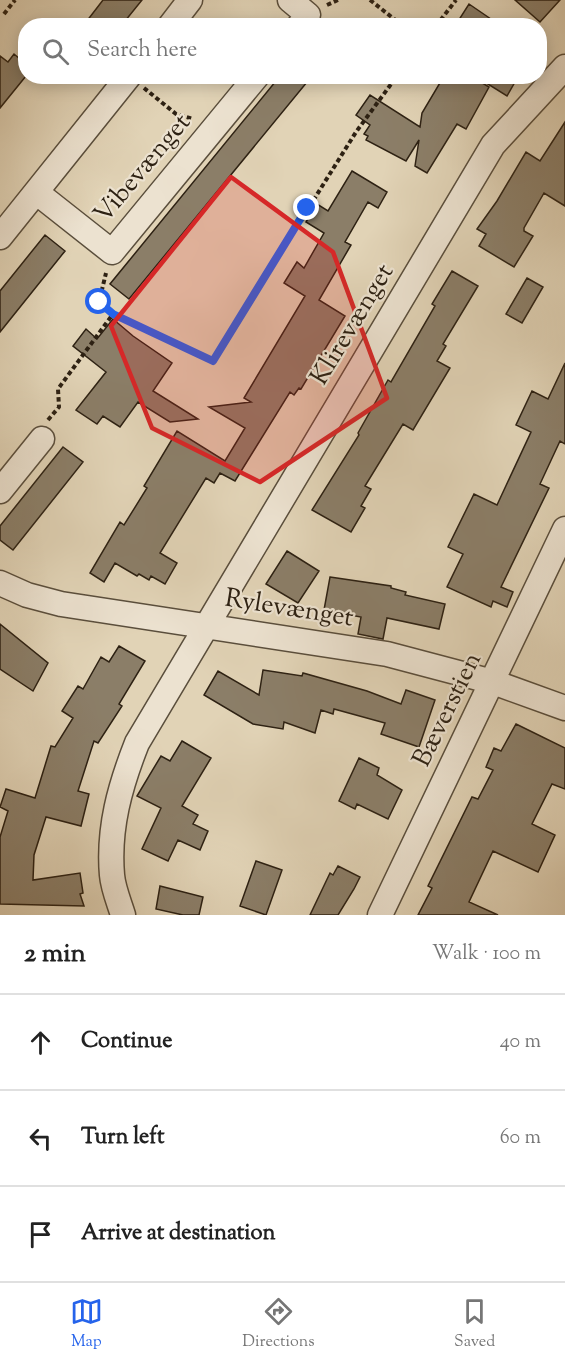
<!DOCTYPE html>
<meta charset="utf-8">
<style>
body{margin:0;font-family:"Sorts Mill Goudy",serif;background:#f6f6f6;color:#222}
.stop{position:absolute;width:18px;height:18px;margin:-14px;border:4px solid #2563eb;border-radius:50%;background:#fff}
.stop.end{background:#2563eb;border-color:#fff;box-shadow:0 2px 6px #0008}
.list{margin:0;padding:0;list-style:none}
h2{display:flex;justify-content:space-between;align-items:center;height:78px;margin:0;padding:0 24px;font-size:26px}
h2 small{font-size:20px;font-weight:400;color:#767676}
.list li{display:grid;grid-template-columns:39px 1fr auto;gap:18px;align-items:center;box-sizing:border-box;height:96px;padding:0 24px;border-top:2px solid #e0e0e0}
.list b{display:block;font-size:22px;white-space:nowrap}
.list em{font-size:20px;font-style:normal;color:#767676}
.icon{flex:none;width:33px;height:33px;fill:none;stroke:currentColor;stroke-width:2;stroke-linecap:round;stroke-linejoin:round}
.map{position:relative;flex:none;width:565px;height:915px;overflow:hidden}
.search{position:absolute;background:#fff;box-shadow:0 3px 15px #0003;left:18px;right:18px;top:18px;height:66px;display:flex;align-items:center;gap:15px;box-sizing:border-box;padding:0 21px;border-radius:24px;color:#767676;font-size:22px}
.sheet{height:366px;background:#fff}
nav{display:flex;justify-content:space-around;align-items:center;box-sizing:border-box;height:84px;border-top:2px solid #e0e0e0;background:#fff;font-size:16px;color:#767676}
nav a{display:grid;justify-items:center;gap:3px}
nav .on{color:#2563eb}
.map>svg:first-child{display:block}
.building{fill:#8b7e68;stroke:#2d2113;stroke-width:1.5}
.lines{fill:none;stroke-linecap:round;stroke-linejoin:round}
.minor-casing{stroke:#5a4e3c;stroke-width:27}
.path{stroke:#2d2113;stroke-width:4;stroke-dasharray:4.5 3;stroke-linecap:butt}
.minor{stroke:#ece2d0;stroke-width:24}
.route{stroke:#2563eb;stroke-width:8}
.marked{fill:#d62828;fill-opacity:0.2;stroke:#d62828;stroke-width:4.5;stroke-linejoin:round}
.labels{text-anchor:middle;dominant-baseline:central;stroke-width:4.5;stroke-linejoin:round;paint-order:stroke}
.street-label{font-size:26px;fill:#2d2113;stroke:#ece2d0}
</style>
<div class="map">
<svg width="565" height="915" viewBox="0 0 565 915">
<rect width="100%" height="100%" fill="#e1d3b6"/>
<filter id="stains"><feTurbulence type="fractalNoise" baseFrequency=".00333" numOctaves="4"/><feColorMatrix values="0 0 0 0 .2 0 0 0 0 .09 0 0 0 0 .02 0 0 0 .5 -.17"/></filter>
<radialGradient id="worn" r=".72"><stop offset=".6" stop-color="#630" stop-opacity="0"/><stop offset="1" stop-color="#630" stop-opacity=".3"/></radialGradient>
<path class="building" d="M103 0H142L121 26H83Z
M515 0H560L540 22Z
M469 4 501 26H455Z
M14 54 26 64V76L0 108V56L8 62Z
M280 76H312L129 299 110 284Z
M444 76H471L489 87 466 129 457 124 427 173 415 166 419 140 406 161 366 140 368 136 364 134 370 125 356 115 370 95 420 127 422 113Z
M475 76H507L515 82 507 96Z
M565 122V206L544 193 524 228V231L533 236 514 267 479 246 486 234 477 229 497 201 526 152 540 161Z
M352 171 387 192 378 208 368 202 345 242 351 245 319 300 345 316 301 389 299 388 294 395 290 392 235 481 220 473 214 483 206 478 160 553 177 563 165 584 151 576 149 580 139 574 137 576 115 563 104 582 90 573 120 522 124 525 147 488 144 486 177 431 225 461 245 428 209 407 251 402 244 398 305 296 284 283 297 262 304 268 324 233 306 222 317 204 328 211Z
M45 235 65 251 0 332V291Z
M452 271 478 286 443 344 446 346 437 361 450 368 413 430 403 424 365 486 371 489 361 506 365 508 351 532 312 510 359 435 358 433 388 380 391 382 435 306 432 304Z
M527 278 543 287 522 323 506 314Z
M113 319 133 336 172 363 153 391 198 419 170 422 138 402 120 427 103 416 97 424 76 410 106 372 73 346 86 329 97 339Z
M565 363V444L560 441 540 484 549 488 501 587 513 592 507 607 493 601 491 607 447 587 463 554 448 547 474 494 497 505 531 432 516 425 532 391 548 399Z
M63 447 83 462 13 550 0 540V526Z
M287 551 319 571 298 603 266 584Z
M330 577 391 586V588L406 592 405 595 445 604 439 629 387 618 383 639 358 634 361 617 324 610Z
M0 624 48 663 33 691 0 669Z
M119 646 145 661 119 704 122 706 98 743 94 741 78 791 89 794 81 826 46 817 34 855 33 880 80 873 83 893 80 894 84 906 0 904V837L8 811 0 807 6 789 35 798 51 746 55 747 73 718 62 711 78 686 83 689 101 657 109 662Z
M263 670 302 676 303 673 367 691 401 704 406 690 435 700 419 747 381 734 385 723 334 709 333 714 321 710 315 733 284 722 283 729 253 724 204 695 218 671 259 695Z
M516 724 565 748V789L552 784 532 824 555 835 538 872 493 851 469 902 498 915H418L432 888 428 886 472 797 478 799 493 770 486 767 494 748 501 751Z
M182 741 211 758 182 806 198 815 193 824 208 831 200 850 178 840 168 861 142 849 161 808 137 796 161 756 170 761Z
M359 758 379 768 377 775 402 790 388 819 357 804 355 809 339 801Z
M256 861 282 870 266 915 240 906Z
M338 866 360 877 354 889 338 915H310L330 873 333 875Z
M160 886 203 897 199 915H183L156 909Z"/>
<g class="lines">
<g class="minor-casing">
<path id="minor" d="M290 0 308 15 299 26
M170 26 190 0
M36 192 112 252 257 76
M0 237 129 76
M0 491 42 439
M0 583 27 595 61 604 387 654 493 682 565 708
M123 915C119 902 113 888 112 875 108 828 120 786 137 743L493 145 565 67
M380 915 565 529"/>
</g>
<path class="path" d="M370 0 403 26
M327 5 338 0
M4 14 15 0
M436 26 456 0
M144 88 176 114 193 119
M113 314 213 361 356 132 397 76
M48 420 59 407 58 389 113 314 99 302 106 273"/>
<use href="#minor" class="minor"/>
</g>
<g class="lines">
<path class="route" d="M99 302 113 314 213 361 307 208"/>
</g>
<path class="marked" d="M231 177 333 252 387 398 260 482 152 428 111 326Z"/>
<g class="labels">
<g class="street-label">
<text transform="translate(143 169) rotate(-50)">Vibevænget</text>
<text transform="translate(353 325) rotate(-59)">Klirevænget</text>
<text transform="translate(289 609) rotate(9)">Rylevænget</text>
<text transform="translate(448 710) rotate(-64)">Bæverstien</text>
</g>
</g>
<rect width="100%" height="100%" filter="url(#stains)"/>
<rect width="100%" height="100%" fill="url(#worn)"/>
</svg>
<div class="stop" style="left:99px;top:302px"></div>
<div class="stop end" style="left:307px;top:208px"></div>
<div class="search"><svg class="icon" aria-label="search" viewBox="0 0 24 24"><circle cx="10" cy="10" r="6"/><path d="M15 15l6 6"/></svg>Search here</div>
</div>
<section class="sheet">
<h2>2 min<small>Walk · 100 m</small></h2>
<ul class="list">
<li><svg class="icon" aria-label="ahead" viewBox="0 0 24 24"><path d="M12 20V5M6 11l6-6 6 6"/></svg><div><b>Continue</b></div><em>40 m</em></li>
<li><svg class="icon" aria-label="left" viewBox="0 0 24 24"><path d="M17 20v-9H6M10 6l-5 5 5 5"/></svg><div><b>Turn left</b></div><em>60 m</em></li>
<li><svg class="icon" aria-label="arrive" viewBox="0 0 24 24"><path d="M6 21V4h12l-3 4 3 4H6"/></svg><div><b>Arrive at destination</b></div></li>
</ul>
</section>
<nav>
<a class="on"><svg class="icon" aria-label="map" viewBox="0 0 24 24"><path d="M3 6l6-2 6 2 6-2v14l-6 2-6-2-6 2zM9 4v14M15 6v14"/></svg>Map</a>
<a><svg class="icon" aria-label="directions" viewBox="0 0 24 24"><path d="M12 3l9 9-9 9-9-9zM9 14v-3h6M13 9l2 2-2 2"/></svg>Directions</a>
<a><svg class="icon" aria-label="saved" viewBox="0 0 24 24"><path d="M7 4h10v16l-5-4-5 4z"/></svg>Saved</a>
</nav>
